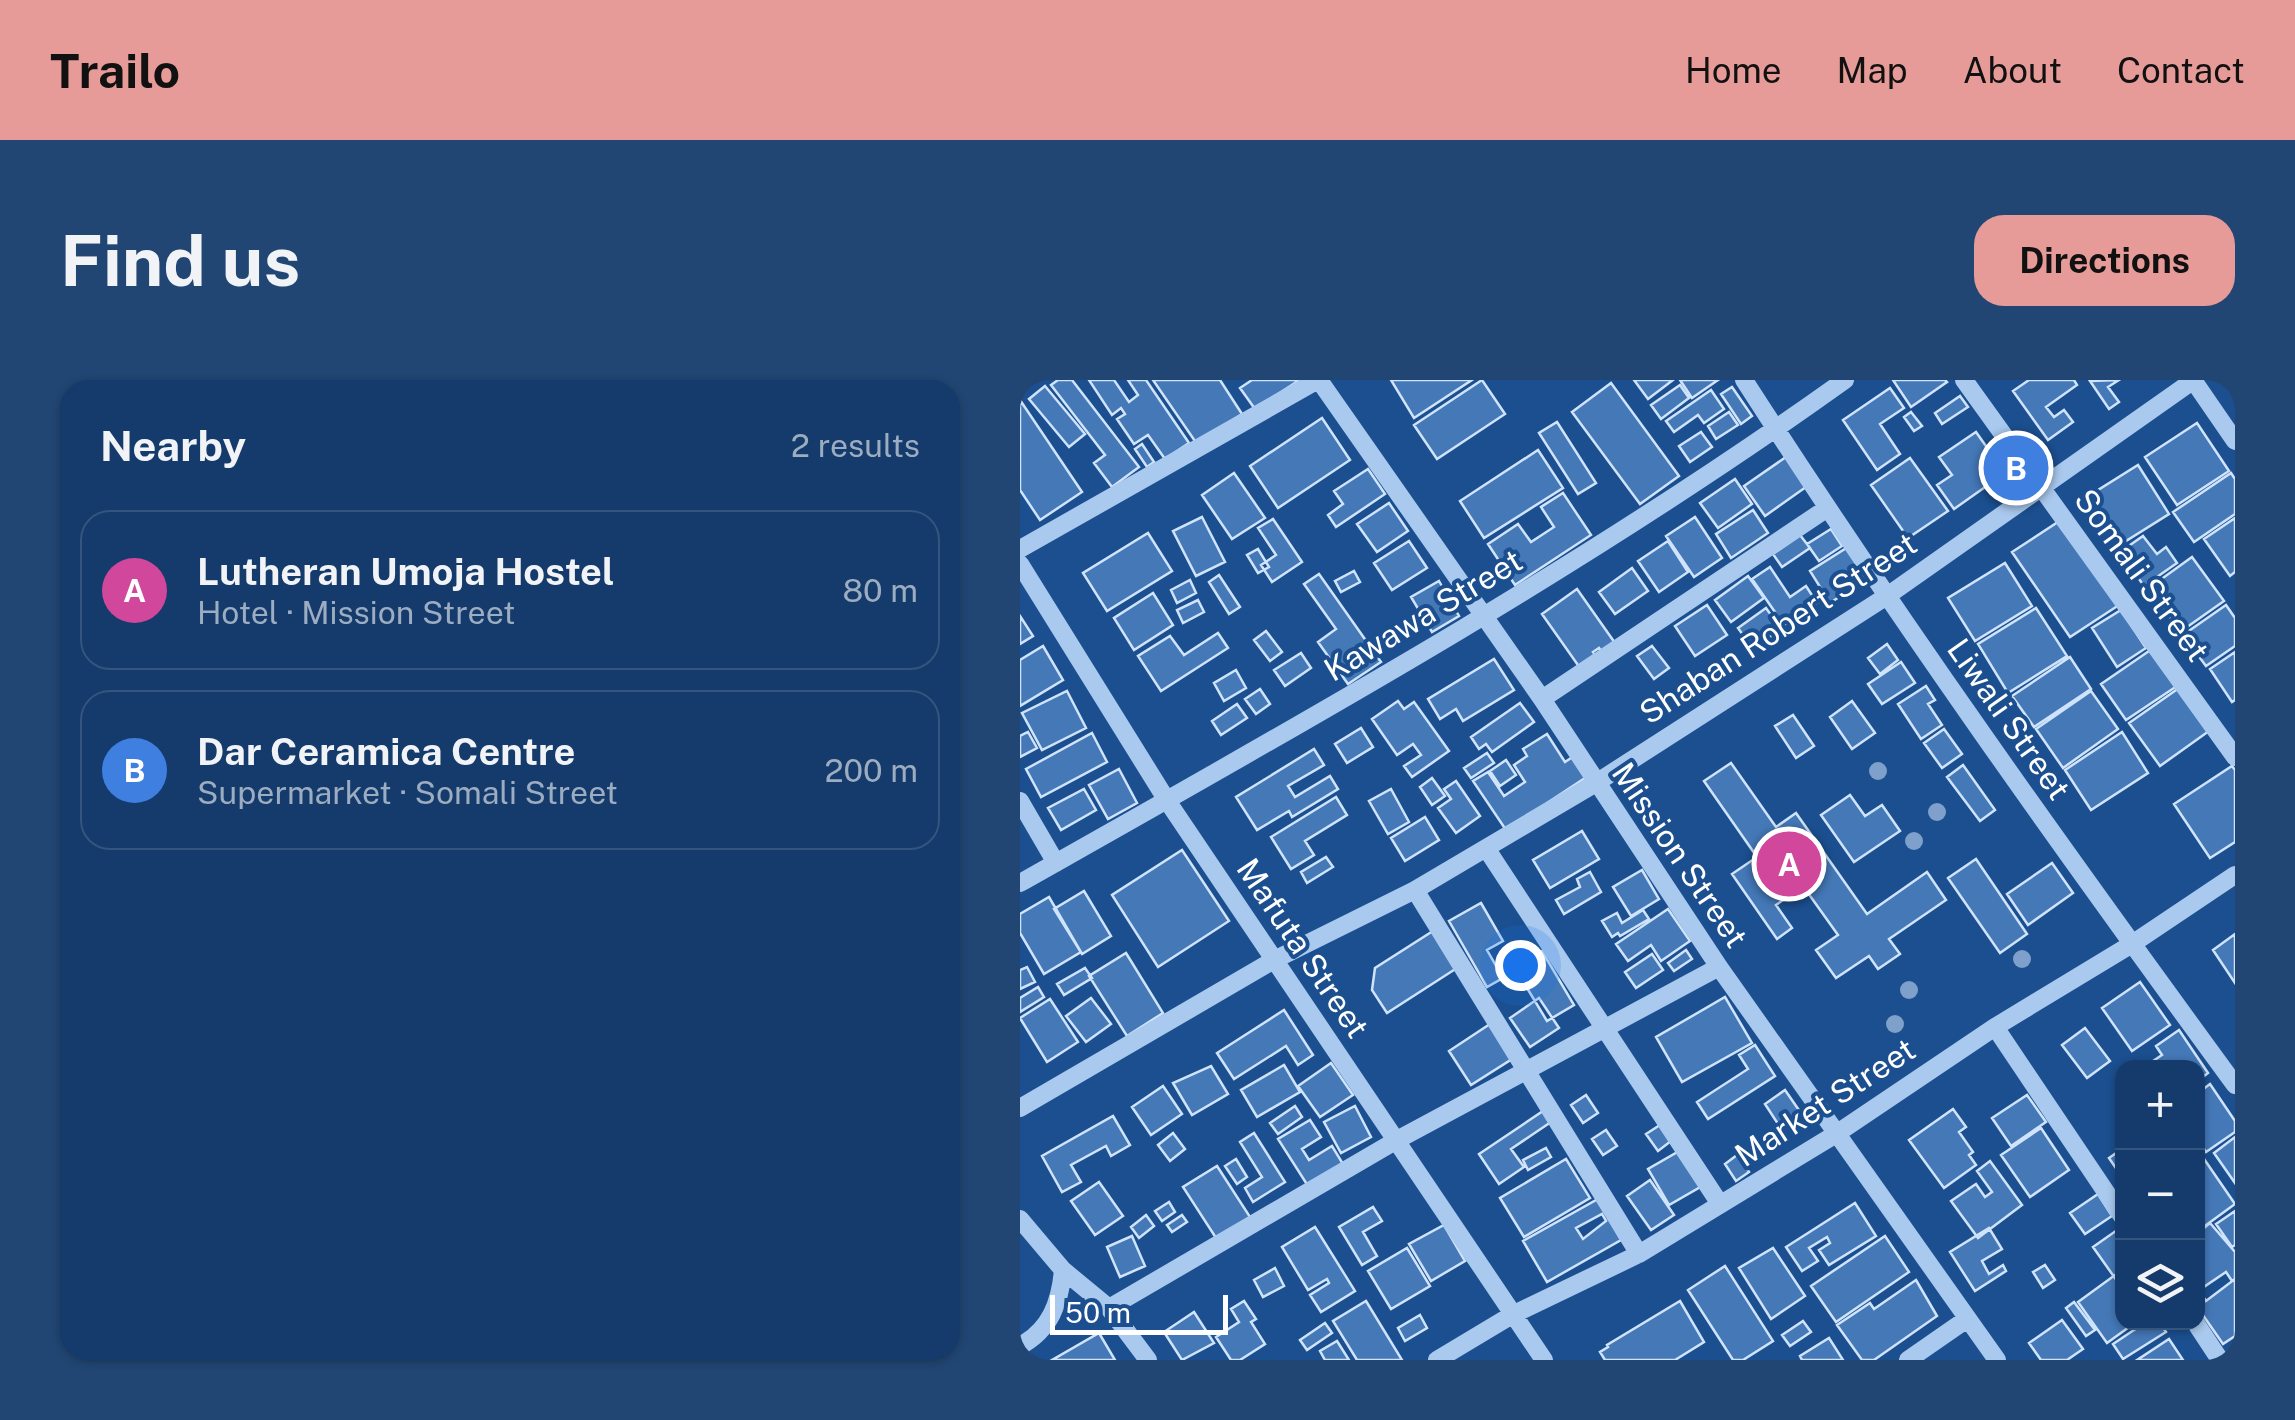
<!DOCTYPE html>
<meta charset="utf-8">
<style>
body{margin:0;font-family:"Public Sans",sans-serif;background:#214673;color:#f1f3f6}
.controls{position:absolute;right:30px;bottom:30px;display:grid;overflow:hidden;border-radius:20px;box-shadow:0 2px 8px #0004}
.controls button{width:90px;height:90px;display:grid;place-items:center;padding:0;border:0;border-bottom:2px solid #33557e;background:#143b6b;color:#f1f3f6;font:50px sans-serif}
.scale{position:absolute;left:30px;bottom:25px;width:178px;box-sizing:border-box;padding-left:10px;border:5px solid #fff;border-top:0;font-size:28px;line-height:35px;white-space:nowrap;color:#fff;-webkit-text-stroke:8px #1b4f8f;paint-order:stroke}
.you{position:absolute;left:500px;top:585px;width:35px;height:35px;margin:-25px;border:8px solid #fff;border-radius:50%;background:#1a73e8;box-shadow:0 0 0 15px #1a73e833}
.badge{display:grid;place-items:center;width:65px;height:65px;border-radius:50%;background:#e69b98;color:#fff;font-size:32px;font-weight:700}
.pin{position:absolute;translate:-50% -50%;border:5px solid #fff;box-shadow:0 2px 10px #0006}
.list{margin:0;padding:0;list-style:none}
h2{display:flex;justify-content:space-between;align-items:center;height:130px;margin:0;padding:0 40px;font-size:42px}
h2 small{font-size:32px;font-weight:400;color:#9dadc1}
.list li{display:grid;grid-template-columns:65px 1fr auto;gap:30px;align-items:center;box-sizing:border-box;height:160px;margin:0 20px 20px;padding:0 20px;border:2px solid #33557e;border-radius:30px}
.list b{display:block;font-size:38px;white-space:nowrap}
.list p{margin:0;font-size:32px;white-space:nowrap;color:#9dadc1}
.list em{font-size:32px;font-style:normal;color:#9dadc1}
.icon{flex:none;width:55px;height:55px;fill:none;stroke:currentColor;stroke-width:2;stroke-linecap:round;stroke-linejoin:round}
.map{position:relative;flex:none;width:1215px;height:980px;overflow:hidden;border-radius:30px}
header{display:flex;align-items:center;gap:60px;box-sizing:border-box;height:140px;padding:0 50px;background:#e69b98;color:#111}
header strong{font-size:48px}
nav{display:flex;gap:55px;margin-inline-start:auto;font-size:35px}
.intro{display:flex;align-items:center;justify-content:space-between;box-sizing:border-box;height:240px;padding:0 60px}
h1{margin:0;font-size:70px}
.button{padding:25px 45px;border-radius:30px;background:#e69b98;color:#111;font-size:35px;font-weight:700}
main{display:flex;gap:60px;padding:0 60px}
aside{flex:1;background:#143b6b;border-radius:30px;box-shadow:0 2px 8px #0004}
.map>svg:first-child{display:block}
.building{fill:#4478b7;stroke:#cfe3fa;stroke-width:2.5;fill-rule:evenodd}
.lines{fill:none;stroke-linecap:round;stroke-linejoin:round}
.minor{stroke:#a9c9ee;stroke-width:18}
.tree{fill:#7ea0ca}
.labels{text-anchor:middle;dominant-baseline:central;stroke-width:8;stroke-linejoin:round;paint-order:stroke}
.street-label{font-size:32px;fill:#fff;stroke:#1b4f8f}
</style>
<header>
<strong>Trailo</strong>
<nav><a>Home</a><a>Map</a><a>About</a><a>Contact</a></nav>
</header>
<div class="intro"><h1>Find us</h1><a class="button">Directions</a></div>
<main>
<aside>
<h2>Nearby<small>2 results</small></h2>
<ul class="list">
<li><span class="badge" style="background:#d1479c">A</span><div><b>Lutheran Umoja Hostel</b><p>Hotel · Mission Street</p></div><em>80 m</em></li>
<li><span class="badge" style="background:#3f7fe0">B</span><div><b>Dar Ceramica Centre</b><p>Supermarket · Somali Street</p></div><em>200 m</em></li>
</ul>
</aside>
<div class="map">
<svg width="1215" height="980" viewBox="0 0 1215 980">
<rect width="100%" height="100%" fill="#1b4f8f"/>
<path class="building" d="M38 0H52L119 87 92 107 74 83 85 75 31 5Z
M69 0H94L109 22 118 15 108 0H126L169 63 145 79 128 55 114 64 97 39 105 34 101 28 92 35Z
M133 0H200L222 34 177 64Z
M232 0H278V1L235 29 220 8Z
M371 0H452L394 38Z
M462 0 485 34 417 79 394 45Z
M614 0H653L628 19Z
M660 0H698L672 18Z
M873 0H925L927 2 891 27Z
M1009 0H1054L1057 5 1026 27 1034 37 1044 30 1053 42 1028 60 993 11Z
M1099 0 1088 7 1099 22 1089 29 1070 1Z
M591 3 659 96 620 124 552 32Z
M660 5 669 18 641 39 631 25Z
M25 6 65 54 49 67 9 19Z
M712 7 732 36 721 44 701 14Z
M870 8 884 28 860 44 880 74 857 90 823 40Z
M691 10 704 29 684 43 678 35 654 52 646 41Z
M940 16 948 27 922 44 915 33Z
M0 20 62 112 20 140 0 110Z
M709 32 718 45 696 59 688 46Z
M891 32 902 46 894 51 884 37Z
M302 38 330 80 258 128 230 86Z
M537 42 576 103 558 114 519 53Z
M1177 43 1209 91 1157 125 1125 77Z
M681 52 692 67 670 82 659 66Z
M956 52 985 93 934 129 917 105 932 95 919 77Z
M122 64 134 82 127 87 115 69Z
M518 70 543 108 464 158 440 121Z
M766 77 786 107 745 136 724 106Z
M890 78 928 131 888 158 851 105Z
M1118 85 1149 134 1098 166 1067 117Z
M348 89 365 114 316 147 308 135 323 124 314 111Z
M214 93 245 138 212 159 182 115Z
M1211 93 1215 99V134L1174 162 1153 132Z
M715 99 732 124 698 148 680 123Z
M543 113 571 155 495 205 468 164 498 144 511 162 534 147 521 127Z
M369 123 388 151 357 172 337 144Z
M733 130 748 153 711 178 696 154Z
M182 137 205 182 176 196 153 151Z
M675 137 702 178 674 197 646 156Z
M1215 138V192L1210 196 1184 159Z
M253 139 282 182 252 202 241 185 256 175 238 148Z
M1041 140 1099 225 1050 257 992 172Z
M811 149 822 166 799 181 787 164Z
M128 153 152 191 87 231 63 193Z
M780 155 790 168 762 187 753 174Z
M1123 156 1137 174 1146 167 1157 183 1124 206 1100 172Z
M389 161 407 188 372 210 354 183Z
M648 161 668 192 639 212 618 181Z
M828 167 848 198 810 223 790 191Z
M238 169 249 187 238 193 227 175Z
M1172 177 1204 221 1160 252 1129 208Z
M985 183 1012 226 955 261 928 218Z
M750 187 770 217 786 206 797 223 764 245 732 199Z
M612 188 628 211 595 234 579 212Z
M334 191 340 202 321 212 315 201Z
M299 194 361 282 328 304 298 262 316 249 284 204Z
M199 195 220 227 209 234 189 202Z
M728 196 744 218 711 242 695 220Z
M170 200 176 213 157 223 151 210Z
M419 201 439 236 412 252 391 217Z
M557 209 595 263 582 272 579 268 573 272 576 276 560 288 522 234Z
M133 213 153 245 114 270 94 238Z
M178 220 184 232 163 243 157 230Z
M687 225 707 255 675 276 655 246Z
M1206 225 1215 238V266L1186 286 1163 255Z
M746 228 761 249 733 269 718 248Z
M1016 228 1047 276 988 313 958 264Z
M1101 230 1126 268 1097 287 1072 248Z
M0 236 13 256 0 264Z
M246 251 262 272 250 281 234 260Z
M198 253 208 268 141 311 118 276 150 256 164 275Z
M867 264 878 280 860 294 848 278Z
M23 266 43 300 0 326V280Z
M632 266 649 288 634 299 617 276Z
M1132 269 1157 306 1106 340 1081 304Z
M1215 272V320L1212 322 1190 289Z
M281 273 291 288 265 306 254 290Z
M1050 277 1071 309 1014 347 992 316Z
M474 279 494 310 443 341 436 329 420 339 408 319Z
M881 282 895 303 862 324 848 304Z
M216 290 226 308 204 321 194 303Z
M906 306 915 320 908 324 922 345 901 359 878 324Z
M1159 308 1189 351 1140 386 1109 343Z
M240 309 250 324 236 334 225 319Z
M47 311 66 348 22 370 2 333Z
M1071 311 1098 349 1043 388 1016 349Z
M378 321 384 329 394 322 429 371 392 397 384 386 401 375 393 364 377 375 352 339Z
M832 321 855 353 832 369 810 337Z
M500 323 514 342 472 372 466 364 459 369 451 357Z
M217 324 227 338 201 355 192 341Z
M773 335 794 366 776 378 755 346Z
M341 348 353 367 327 383 315 364Z
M924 349 942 374 922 388 904 363Z
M8 352 17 368 0 377V356Z
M1102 352 1128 393 1071 430 1045 390Z
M72 353 87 382 21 417 6 389Z
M527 354 545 382 554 376 568 396 486 450 453 401 468 392 484 416 505 402 494 385 507 376 503 369Z
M294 369 304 385 268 406 275 417 310 396 318 409 272 437 269 431 237 450 216 417Z
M467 373 474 383 451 398 444 388Z
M486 380 496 395 480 406 470 391Z
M711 383 756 447 776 433 847 534 907 492 926 520 869 559 880 574 858 589 849 576 816 598 796 570 818 555 783 506 756 525 772 548 757 559 712 494 737 477 684 401Z
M943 385 975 430 960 441 927 397Z
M1212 386 1215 390V462L1190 478 1154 424Z
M99 389 117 423 88 439 69 405Z
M412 398 425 416 412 425 400 407Z
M436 401 460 436 436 453 418 428 431 419 424 409Z
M64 409 76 430 41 450 28 428Z
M371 409 389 442 368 454 349 421Z
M830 415 845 436 862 425 880 451 834 482 801 435Z
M316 417 327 435 285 461 294 475 271 489 251 457Z
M405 437 419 460 385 481 371 458Z
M562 451 579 479 530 508 513 480Z
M162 470 209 541 138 587 92 515Z
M306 477 313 487 287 503 281 492Z
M956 479 1007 554 980 573 928 498Z
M1032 483 1053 513 1008 545 987 514Z
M622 490 639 519 611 536 593 507Z
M570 492 581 512 544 534 536 520 560 507 557 499Z
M64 511 91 556 62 574 34 529Z
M29 517 61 572 24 594 0 553V534Z
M461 523 483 561 467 570 483 598 467 607 429 541Z
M648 529 670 561 641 581 631 565 608 581 596 564Z
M623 530 629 539 600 556 598 553 592 557 582 541 597 533 602 543Z
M413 551 437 588 367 633 352 610 355 588Z
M1215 554V603L1193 570Z
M495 568 504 580 486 591 478 579Z
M666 570 672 579 654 591 648 583Z
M522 571 554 625 527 641 504 603 522 593 513 576Z
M106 573 143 633 107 656 69 596Z
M632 574 643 590 616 608 605 592Z
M508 584 512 591 497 601 492 593Z
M7 587 15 602 0 609V590Z
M65 588 72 598 44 615 37 604Z
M1120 602 1150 645 1112 671 1082 628Z
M18 607 24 617 0 632V618Z
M705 617 732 663 662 702 636 657Z
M71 618 91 644 66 662 46 636Z
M519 618 539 648 510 667 490 638Z
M30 619 58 662 27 682 0 638Z
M264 630 293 675 278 685 266 666 214 699 197 673Z
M470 644 492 679 451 705 429 671Z
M1065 648 1090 681 1067 698 1042 665Z
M1159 650 1188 693 1178 701V688H1138L1133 681 1142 675 1136 666Z
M735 665 755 696 688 739 677 722 728 689 719 675Z
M311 683 333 715 300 737 278 706Z
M264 685 280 712 237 737 221 710Z
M191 686 208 714 172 735 153 703Z
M1190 704 1215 741V752L1186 772 1178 760V713Z
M143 706 162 734 131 755 112 727Z
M765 710 783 736 762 750 745 724Z
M566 715 578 733 563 743 551 725Z
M1007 715 1026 742 991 766 972 738Z
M275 726 282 737 258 754 250 743Z
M335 726 351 757 321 773 304 742Z
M933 729 946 747 939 752 953 772 949 775 956 785 924 808 889 760Z
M523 731 531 742 491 769 504 787 479 804 459 774Z
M93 736 110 765 91 776 86 766 51 785 61 802 42 812 22 776Z
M290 740 301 757 282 769 289 780 312 766 323 784 288 806 258 759Z
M640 745 651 761 638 771 626 754Z
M1021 748 1049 790 1010 817 981 775Z
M586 750 597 766 583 775 572 759Z
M153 753 165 769 150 781 138 765Z
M234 753 265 802 233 822 225 808 242 797 220 762Z
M1215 757V803L1194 773Z
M526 768 531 777 508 790 503 780Z
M1102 769V797L1089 778Z
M661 770 682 806 649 825 628 789Z
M717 775 729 792 716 801 705 784Z
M1182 776 1215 824 1178 851V779Z
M216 779 227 797 217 804 205 786Z
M546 779 570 818 504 857 480 818Z
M970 781 1002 825 958 858 931 821 956 804 965 817 972 812 957 791Z
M197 786 232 840 198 861 163 807Z
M630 800 654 835 631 850 607 816Z
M79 802 103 836 75 855 51 821Z
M1078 814 1092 836 1065 854 1050 833Z
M578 819 601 860 527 902 503 861ZM582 834 586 841 563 859 556 848Z
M149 822 155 832 142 841 135 831Z
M835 823 856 856 809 885 799 870 810 863 807 857 789 868 798 881 782 891 766 867Z
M353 827 362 841 343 852 357 876 342 885 319 847Z
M1215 831V865L1212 867 1196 844Z
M126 835 134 846 119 858 111 847Z
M162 835 167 842 152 852 147 845Z
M1190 843 1215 872V899L1186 921 1178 909V853Z
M424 845 445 881 411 901 389 864Z
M295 847 335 911 301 932 290 915 309 903 307 899 288 910 262 867Z
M969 848 982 869 962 881 969 894 983 885 986 891 955 911 930 872Z
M1100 848 1102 852V897L1097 901 1073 867Z
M112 856 125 886 100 897 87 867Z
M865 856 889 892 816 942 791 906Z
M387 868 410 906 371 929 348 891Z
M753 868 785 916 751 939 719 888Z
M1025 885 1035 900 1023 908 1013 892Z
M705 886 753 961 723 980H713L668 910Z
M255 888 264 906 243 917 234 900Z
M1102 890V942H1116L1087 963 1058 922Z
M1206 892 1212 901 1215 899V956L1203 964 1178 928V911Z
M896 900 917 936 854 980H842L817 945 850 923 854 929Z
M224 921 236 939 231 942 245 964 220 980H211L196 957 219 942 211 929Z
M346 921 382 980H337L313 941Z
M660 921 684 962 655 980H585L580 972 588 967 587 965Z
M1054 922 1075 950 1066 956 1046 928Z
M174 932 194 963 162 980 144 952Z
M400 935 407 948 385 961 378 948Z
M1042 940 1063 969 1047 980H1021L1009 963Z
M783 941 791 952 770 966 762 955Z
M1126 942H1139L1146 952 1103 979 1093 964Z
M305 943 312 953 287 970 280 960Z
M79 953 95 980H32Z
M809 958 823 980H782L780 976Z
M1149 959 1163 980H1117Z
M317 961 329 980H305L300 971Z"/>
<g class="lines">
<path class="minor" d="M299 0 522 319 699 587 977 980
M724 0C879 241 1046 474 1215 705
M944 0 1215 377
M1173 0 1215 61
M0 169 298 0
M0 184 146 419 524 980
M522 319 806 129
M0 421 36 483
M466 468 700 824
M0 503C280 345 564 187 825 0
M395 510 619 874
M975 647 1102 836
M0 728 254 580 395 510 576 403 867 216 1174 0
M0 839 43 890 89 928 128 980
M89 928 377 760 699 587
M1175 942 1200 980
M0 966C30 950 40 923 43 890
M417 980 492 935 619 874 816 754 975 647 1112 564 1215 495
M888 980 947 939"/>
</g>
<g class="tree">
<circle cx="858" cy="391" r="9"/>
<circle cx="917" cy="432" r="9"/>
<circle cx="894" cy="461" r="9"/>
<circle cx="1002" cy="579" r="9"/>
<circle cx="889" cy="610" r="9"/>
<circle cx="875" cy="644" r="9"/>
</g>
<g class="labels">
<g class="street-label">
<text transform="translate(1122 195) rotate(54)">Somali Street</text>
<text transform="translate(403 235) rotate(-31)">Kawawa Street</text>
<text transform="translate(758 248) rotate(-33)">Shaban Robert Street</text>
<text transform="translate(989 339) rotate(55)">Liwali Street</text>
<text transform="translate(660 475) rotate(56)">Mission Street</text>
<text transform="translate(283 568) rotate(56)">Mafuta Street</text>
<text transform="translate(805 722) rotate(-33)">Market Street</text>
</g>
</g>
</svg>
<div class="controls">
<button>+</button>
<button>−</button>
<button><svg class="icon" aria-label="layers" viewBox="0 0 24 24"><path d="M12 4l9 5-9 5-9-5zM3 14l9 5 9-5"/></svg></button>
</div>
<div class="scale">50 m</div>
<div class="you"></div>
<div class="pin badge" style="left:769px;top:484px;background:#d1479c">A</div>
<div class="pin badge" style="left:996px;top:88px;background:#3f7fe0">B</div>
</div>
</main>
